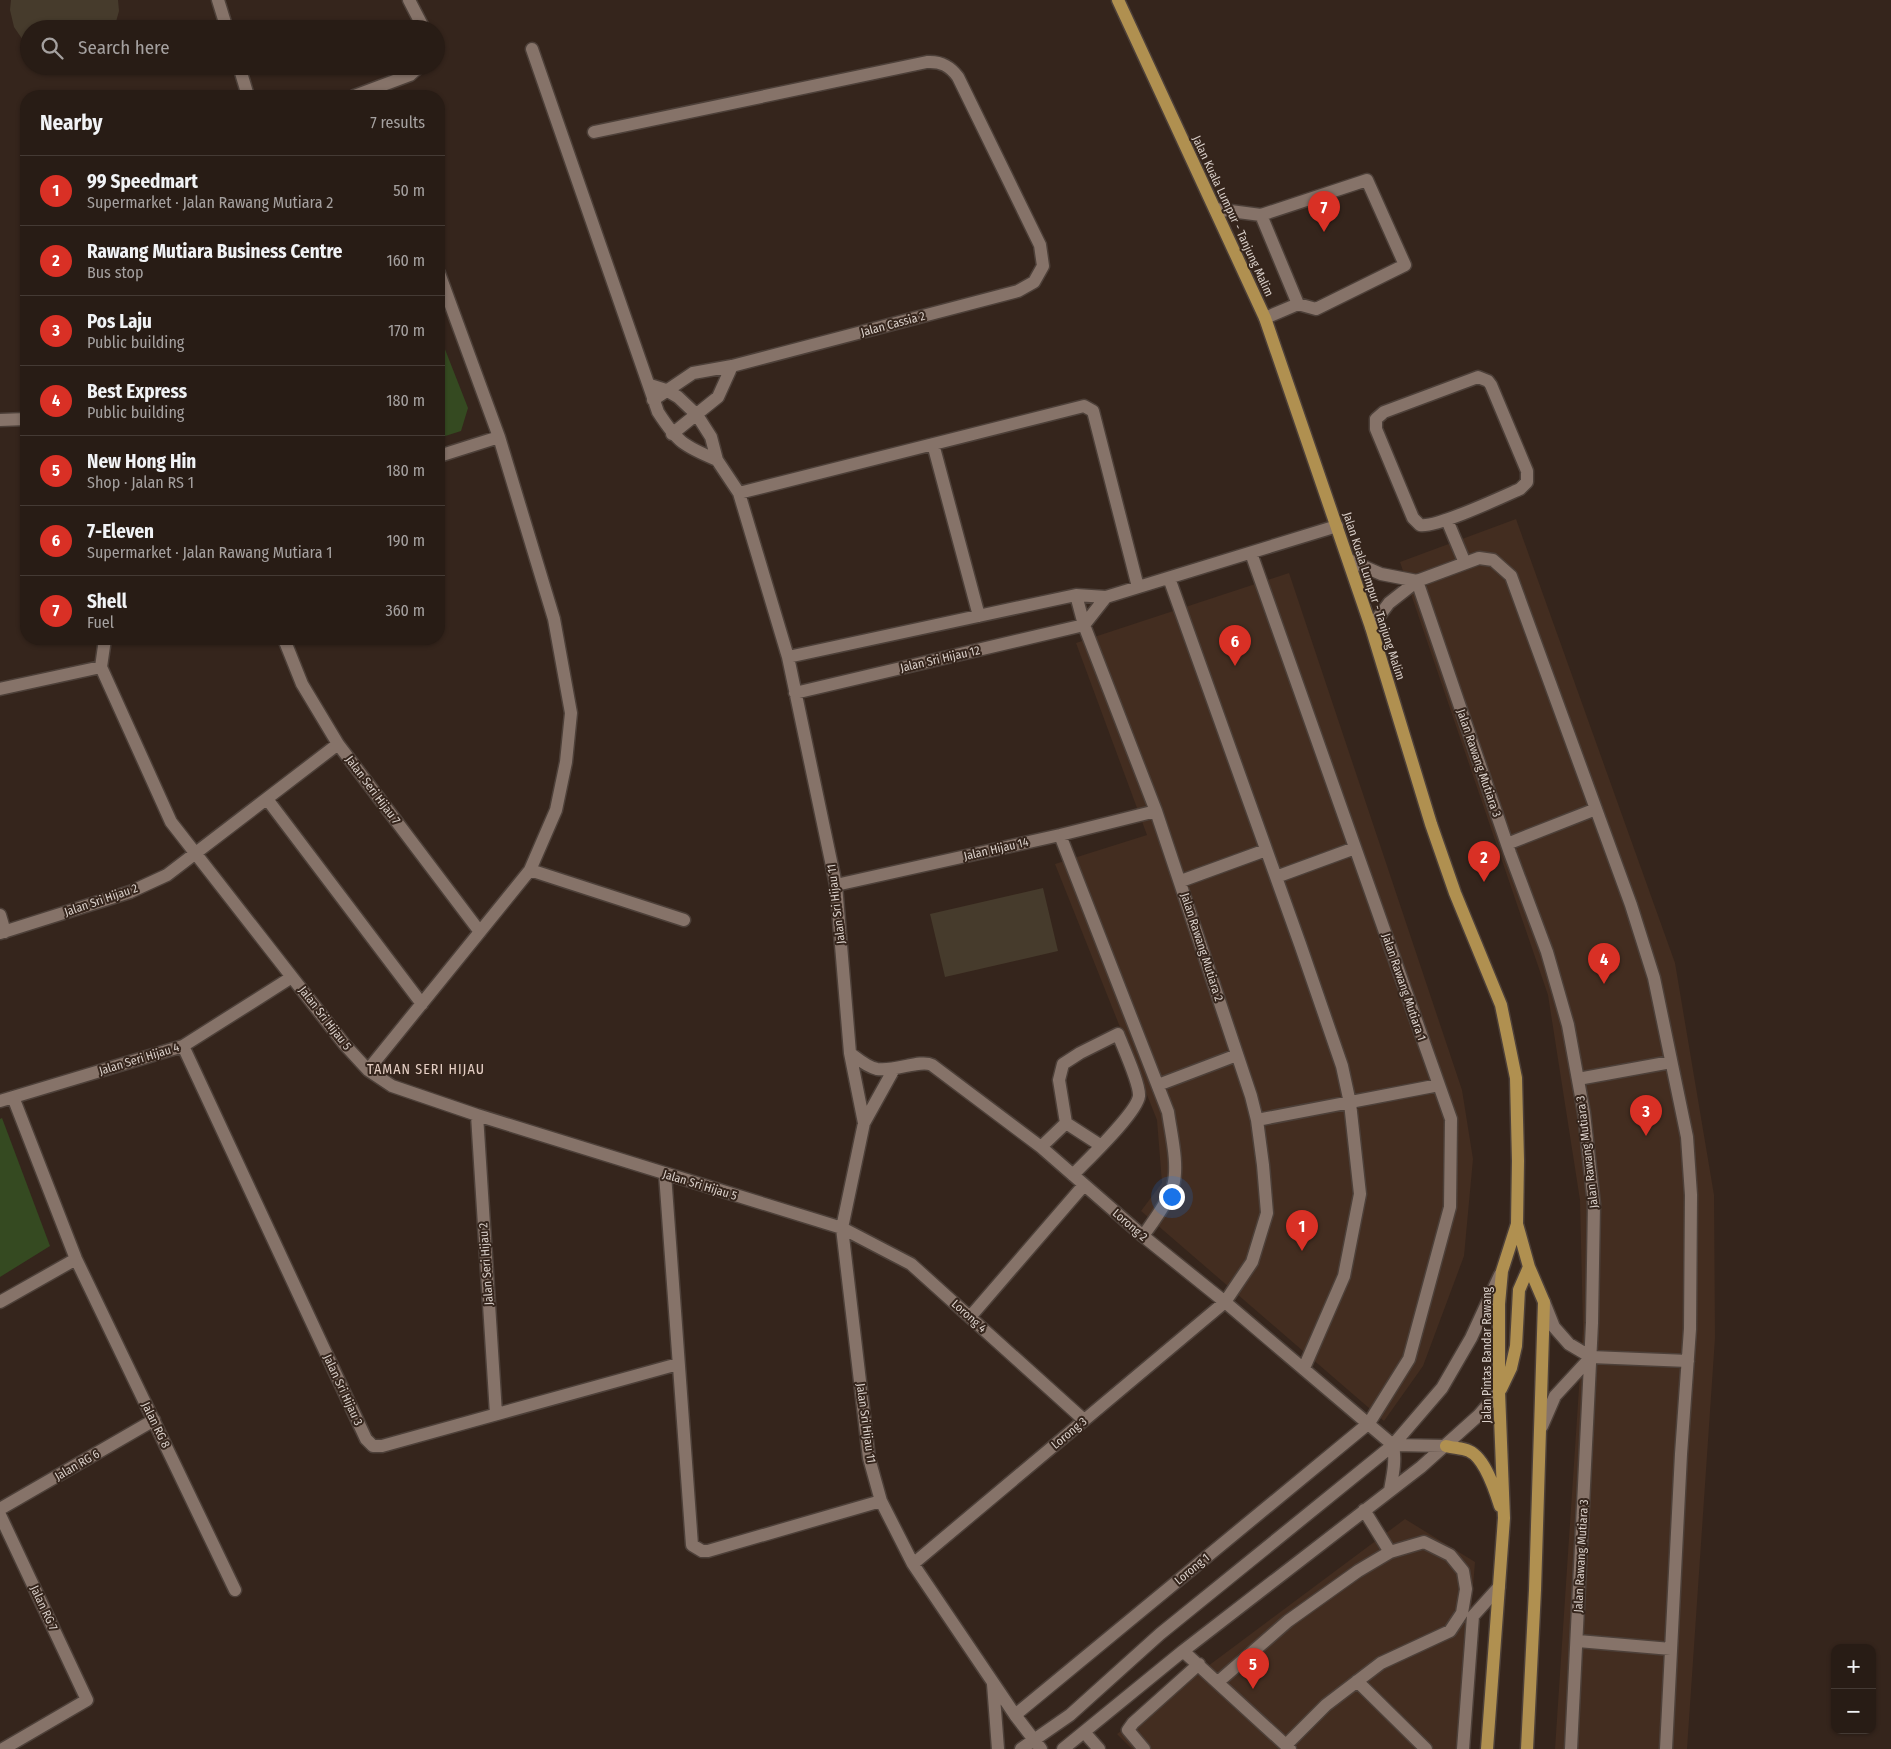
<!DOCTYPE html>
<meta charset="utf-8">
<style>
body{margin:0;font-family:"Fira Sans Condensed",sans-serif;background:#30251e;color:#f1f3f6}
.controls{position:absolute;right:15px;bottom:15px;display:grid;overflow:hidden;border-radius:10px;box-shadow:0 1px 4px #0004}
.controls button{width:45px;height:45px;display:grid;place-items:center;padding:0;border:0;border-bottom:1px solid #443a34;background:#281c15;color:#f1f3f6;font:25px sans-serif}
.you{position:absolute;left:1171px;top:1196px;width:18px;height:18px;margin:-12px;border:4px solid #fff;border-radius:50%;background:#1a73e8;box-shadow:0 0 0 8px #1a73e833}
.badge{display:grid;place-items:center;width:32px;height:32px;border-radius:50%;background:#d93025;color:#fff;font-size:16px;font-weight:700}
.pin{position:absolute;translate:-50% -41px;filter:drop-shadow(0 1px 2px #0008)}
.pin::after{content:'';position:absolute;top:26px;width:18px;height:15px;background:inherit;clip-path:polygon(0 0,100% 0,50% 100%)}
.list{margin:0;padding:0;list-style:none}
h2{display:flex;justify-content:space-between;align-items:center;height:65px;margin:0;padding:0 20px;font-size:21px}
h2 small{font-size:16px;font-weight:400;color:#a5a1a0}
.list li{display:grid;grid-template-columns:32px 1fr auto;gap:15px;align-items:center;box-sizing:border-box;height:70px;padding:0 20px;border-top:1px solid #443a34}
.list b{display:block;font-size:19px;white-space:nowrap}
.list p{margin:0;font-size:16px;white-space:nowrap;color:#a5a1a0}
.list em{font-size:16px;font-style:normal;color:#a5a1a0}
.icon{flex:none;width:28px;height:28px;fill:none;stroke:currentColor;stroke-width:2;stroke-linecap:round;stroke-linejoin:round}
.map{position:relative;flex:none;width:1891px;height:1749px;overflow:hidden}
.search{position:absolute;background:#281c15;box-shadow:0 1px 4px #0004;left:20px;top:20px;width:425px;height:55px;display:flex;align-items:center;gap:12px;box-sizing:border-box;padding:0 18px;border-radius:28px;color:#a5a1a0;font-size:19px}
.panel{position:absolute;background:#281c15;box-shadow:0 1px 4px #0004;left:20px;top:90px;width:425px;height:555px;border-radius:20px}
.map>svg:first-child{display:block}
.built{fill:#432d20}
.green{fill:#354a21}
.building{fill:#463b2c}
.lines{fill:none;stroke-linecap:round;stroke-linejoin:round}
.minor-casing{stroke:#4d4039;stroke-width:15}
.major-casing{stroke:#4d4039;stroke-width:15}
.minor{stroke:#867369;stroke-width:12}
.major{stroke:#b09050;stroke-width:12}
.labels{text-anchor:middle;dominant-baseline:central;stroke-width:4;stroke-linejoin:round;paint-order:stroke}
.street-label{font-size:12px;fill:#dad0ca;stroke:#35251c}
.neighbourhood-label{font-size:14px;letter-spacing:1px;fill:#e4cec3;stroke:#35251c}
</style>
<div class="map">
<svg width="1891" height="1749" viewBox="0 0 1891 1749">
<rect width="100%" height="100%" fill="#35251c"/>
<path class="built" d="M1516 519 1675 963 1714 1195 1715 1338 1687 1749H1555L1583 1328 1580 1200 1548 995 1400 562Z
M1289 573 1462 1090 1473 1159 1464 1256 1423 1366 1384 1421 1141 1211 1162 1183 1157 1120 1055 864 1147 835 1076 643Z
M1405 1519 1475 1562 1460 1749H1132L1117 1734Z"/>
<path class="green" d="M439 334 468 408 461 431 439 438Z
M2 1118 50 1246 0 1277V1119Z"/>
<path class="building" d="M11 0H118L119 11 114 29H29V49L14 27 10 10Z
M1043 888 1058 951 945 977 930 914Z"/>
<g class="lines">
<g class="minor-casing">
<path id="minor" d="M218 0 227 29
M409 0 424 29
M532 49 658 412C678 443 684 446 717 460
M239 66 248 96
M354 96 410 75 420 66
M594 132 927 62C941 61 950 66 958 77L1040 245 1043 266 1034 282 1018 291 732 366 693 373 653 400
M1215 209 1261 215 1298 304 1265 318
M1261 215 1367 180 1405 265 1316 309 1298 304
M1478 377 1488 381 1491 385 1527 471V482L1520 489C1502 497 1436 528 1420 525L1413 518 1376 429V419L1384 412Z
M650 385 666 390 678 397 697 415 711 437 717 460 739 493 788 657 836 885 850 1053 864 1123
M0 420 26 419
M672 434 718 397 732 366
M933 444 979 616
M439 456 499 437
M739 493 1084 406 1093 411 1138 587
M1447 520 1465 563
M1349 560 1381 574 1417 581
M1169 578 1300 944 1342 1066 1350 1103 1360 1194 1344 1276 1304 1368
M1417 581 1510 853 1547 952 1568 1025 1584 1113 1594 1204 1592 1323 1571 1749
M1371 627 1389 603 1417 581 1479 558 1493 560 1511 576 1631 905 1654 978 1687 1137 1691 1195 1690 1329 1681 1454 1666 1749
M105 639 101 667 171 822 345 1045 368 1070 392 1086 477 1115 842 1228 911 1264 1084 1420
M284 639 302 684 338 744 480 932
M788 657 1076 595 1106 597 1337 526
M0 689 101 667
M795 693 1084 625 1106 597
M267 799 422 1004
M1060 835 1168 1112C1171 1134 1179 1165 1173 1186 1169 1201 1152 1223 1143 1236
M1507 844 1596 809
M530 870 684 920
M1276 877 1355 848
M1181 881 1266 850
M836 885 1060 835 1156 811
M0 915 5 932
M0 933 130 892 167 875 338 744
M183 1046 366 1439 373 1446H382L678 1364
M850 1053C858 1059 867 1067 877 1069 895 1072 920 1059 932 1065L1041 1147 1143 1236 1225 1302 1393 1445
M894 1069 864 1123 842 1228 869 1458 881 1501 913 1564 1015 1715 1041 1749
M368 1070 530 870 556 810 566 762 571 713 554 619 499 437 439 273
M1578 1079 1671 1062
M1158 1085 1237 1055
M13 1097 76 1259 235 1590
M0 1101 183 1046 292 977
M477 1115 496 1414
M1257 1120 1439 1085
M1066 1123 1100 1145
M1041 1147 1066 1123 1059 1080 1063 1064 1080 1053 1118 1034C1123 1047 1140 1084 1139 1096 1137 1113 1086 1161 1073 1175
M665 1174 692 1545 702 1551H708L881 1501
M0 1302 76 1259
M1544 1302 1554 1327 1569 1344 1591 1357 1688 1361
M970 1317 1084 1185
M1542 1426 1555 1396 1591 1357
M1393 1445 1446 1446
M1390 1490C1393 1474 1396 1461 1393 1445
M0 1509 154 1420
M0 1515 87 1700 3 1749
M913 1564 1225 1302 1252 1262 1267 1213 1263 1165 1257 1120 1251 1096 1156 811 1084 625 1076 595
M1578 1641 1671 1649
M1183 1651 1290 1749
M1357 1681 1426 1749
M1218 1682 1288 1621 1358 1571 1390 1552 1364 1510
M993 1684 998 1749
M1015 1715 1369 1423 1409 1359 1450 1207 1451 1119 1251 553
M1084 1732 1099 1749
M1286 1745 1326 1705 1381 1663 1450 1631 1462 1613 1466 1589 1463 1571 1450 1555 1424 1542 1390 1552
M1021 1749 1070 1715 1160 1634 1393 1445 1442 1388 1471 1338 1500 1275
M1063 1749 1183 1651 1421 1467 1479 1415 1499 1392
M1144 1749 1128 1730 1133 1723 1199 1664
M1463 1749 1473 1616 1499 1587"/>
</g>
<g class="major-casing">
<path id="major" d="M1118 0 1265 318 1371 627 1431 824 1455 893 1501 1005 1516 1078 1518 1161 1517 1224 1529 1267 1544 1302 1535 1590 1527 1749
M1501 1389 1511 1368 1516 1346 1519 1290 1529 1267
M1446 1446C1453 1448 1463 1448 1469 1451 1485 1458 1495 1490 1500 1506
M1487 1749 1504 1518 1499 1392V1304L1502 1271 1517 1224"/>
</g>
<use href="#minor" class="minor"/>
<use href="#major" class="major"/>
</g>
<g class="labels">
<g class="street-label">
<text transform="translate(1233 216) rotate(65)">Jalan Kuala Lumpur - Tanjung Malim</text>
<text transform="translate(893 324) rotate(-15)">Jalan Cassia 2</text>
<text transform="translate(1374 596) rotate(72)">Jalan Kuala Lumpur - Tanjung Malim</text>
<text transform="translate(940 659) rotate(-13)">Jalan Sri Hijau 12</text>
<text transform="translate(1479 763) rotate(71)">Jalan Rawang Mutiara 3</text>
<text transform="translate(373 790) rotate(53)">Jalan Seri Hijau 7</text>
<text transform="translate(996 849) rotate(-13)">Jalan Hijau 14</text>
<text transform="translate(101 900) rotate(-19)">Jalan Sri Hijau 2</text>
<text transform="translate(836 904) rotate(-97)">Jalan Sri Hijau 11</text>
<text transform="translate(1202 947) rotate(72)">Jalan Rawang Mutiara 2</text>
<text transform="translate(1404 987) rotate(71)">Jalan Rawang Mutiara 1</text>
<text transform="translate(325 1018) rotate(52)">Jalan Sri Hijau 5</text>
<text transform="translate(139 1059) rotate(-17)">Jalan Seri Hijau 4</text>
<text transform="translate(1587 1152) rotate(-97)">Jalan Rawang Mutiara 3</text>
<text transform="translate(700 1185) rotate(17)">Jalan Sri Hijau 5</text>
<text transform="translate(1130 1225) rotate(41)">Lorong 2</text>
<text transform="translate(486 1264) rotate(-94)">Jalan Seri Hijau 2</text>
<text transform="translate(969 1316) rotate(42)">Lorong 4</text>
<text transform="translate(1487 1355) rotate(-90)">Jalan Pintas Bandar Rawang</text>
<text transform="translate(343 1390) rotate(65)">Jalan Sri Hijau 3</text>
<text transform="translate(866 1423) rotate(82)">Jalan Sri Hijau 11</text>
<text transform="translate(156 1425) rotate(64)">Jalan RG 8</text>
<text transform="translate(1069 1433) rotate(-40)">Lorong 3</text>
<text transform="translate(77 1465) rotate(-30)">Jalan RG 6</text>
<text transform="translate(1581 1556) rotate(-87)">Jalan Rawang Mutiara 3</text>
<text transform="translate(1192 1569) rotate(-40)">Lorong 1</text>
<text transform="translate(44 1608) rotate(65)">Jalan RG 7</text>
</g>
<g class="neighbourhood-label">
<text x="426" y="1069">TAMAN SERI HIJAU</text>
</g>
</g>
</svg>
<div class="controls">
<button>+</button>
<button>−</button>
</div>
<div class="you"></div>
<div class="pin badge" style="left:1302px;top:1251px">1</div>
<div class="pin badge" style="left:1484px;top:882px">2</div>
<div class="pin badge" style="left:1646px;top:1136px">3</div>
<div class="pin badge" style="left:1604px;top:984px">4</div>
<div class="pin badge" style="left:1253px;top:1689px">5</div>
<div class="pin badge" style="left:1235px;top:666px">6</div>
<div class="pin badge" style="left:1324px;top:232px">7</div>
<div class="search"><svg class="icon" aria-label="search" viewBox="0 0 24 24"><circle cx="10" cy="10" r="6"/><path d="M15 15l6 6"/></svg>Search here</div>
<section class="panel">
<h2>Nearby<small>7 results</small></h2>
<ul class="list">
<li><span class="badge">1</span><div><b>99 Speedmart</b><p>Supermarket · Jalan Rawang Mutiara 2</p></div><em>50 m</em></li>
<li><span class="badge">2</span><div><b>Rawang Mutiara Business Centre</b><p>Bus stop</p></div><em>160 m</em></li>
<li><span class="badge">3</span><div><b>Pos Laju</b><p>Public building</p></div><em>170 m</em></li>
<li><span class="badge">4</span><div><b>Best Express</b><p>Public building</p></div><em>180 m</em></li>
<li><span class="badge">5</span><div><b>New Hong Hin</b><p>Shop · Jalan RS 1</p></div><em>180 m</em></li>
<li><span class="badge">6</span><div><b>7-Eleven</b><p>Supermarket · Jalan Rawang Mutiara 1</p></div><em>190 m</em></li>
<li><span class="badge">7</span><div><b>Shell</b><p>Fuel</p></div><em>360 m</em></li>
</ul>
</section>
</div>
